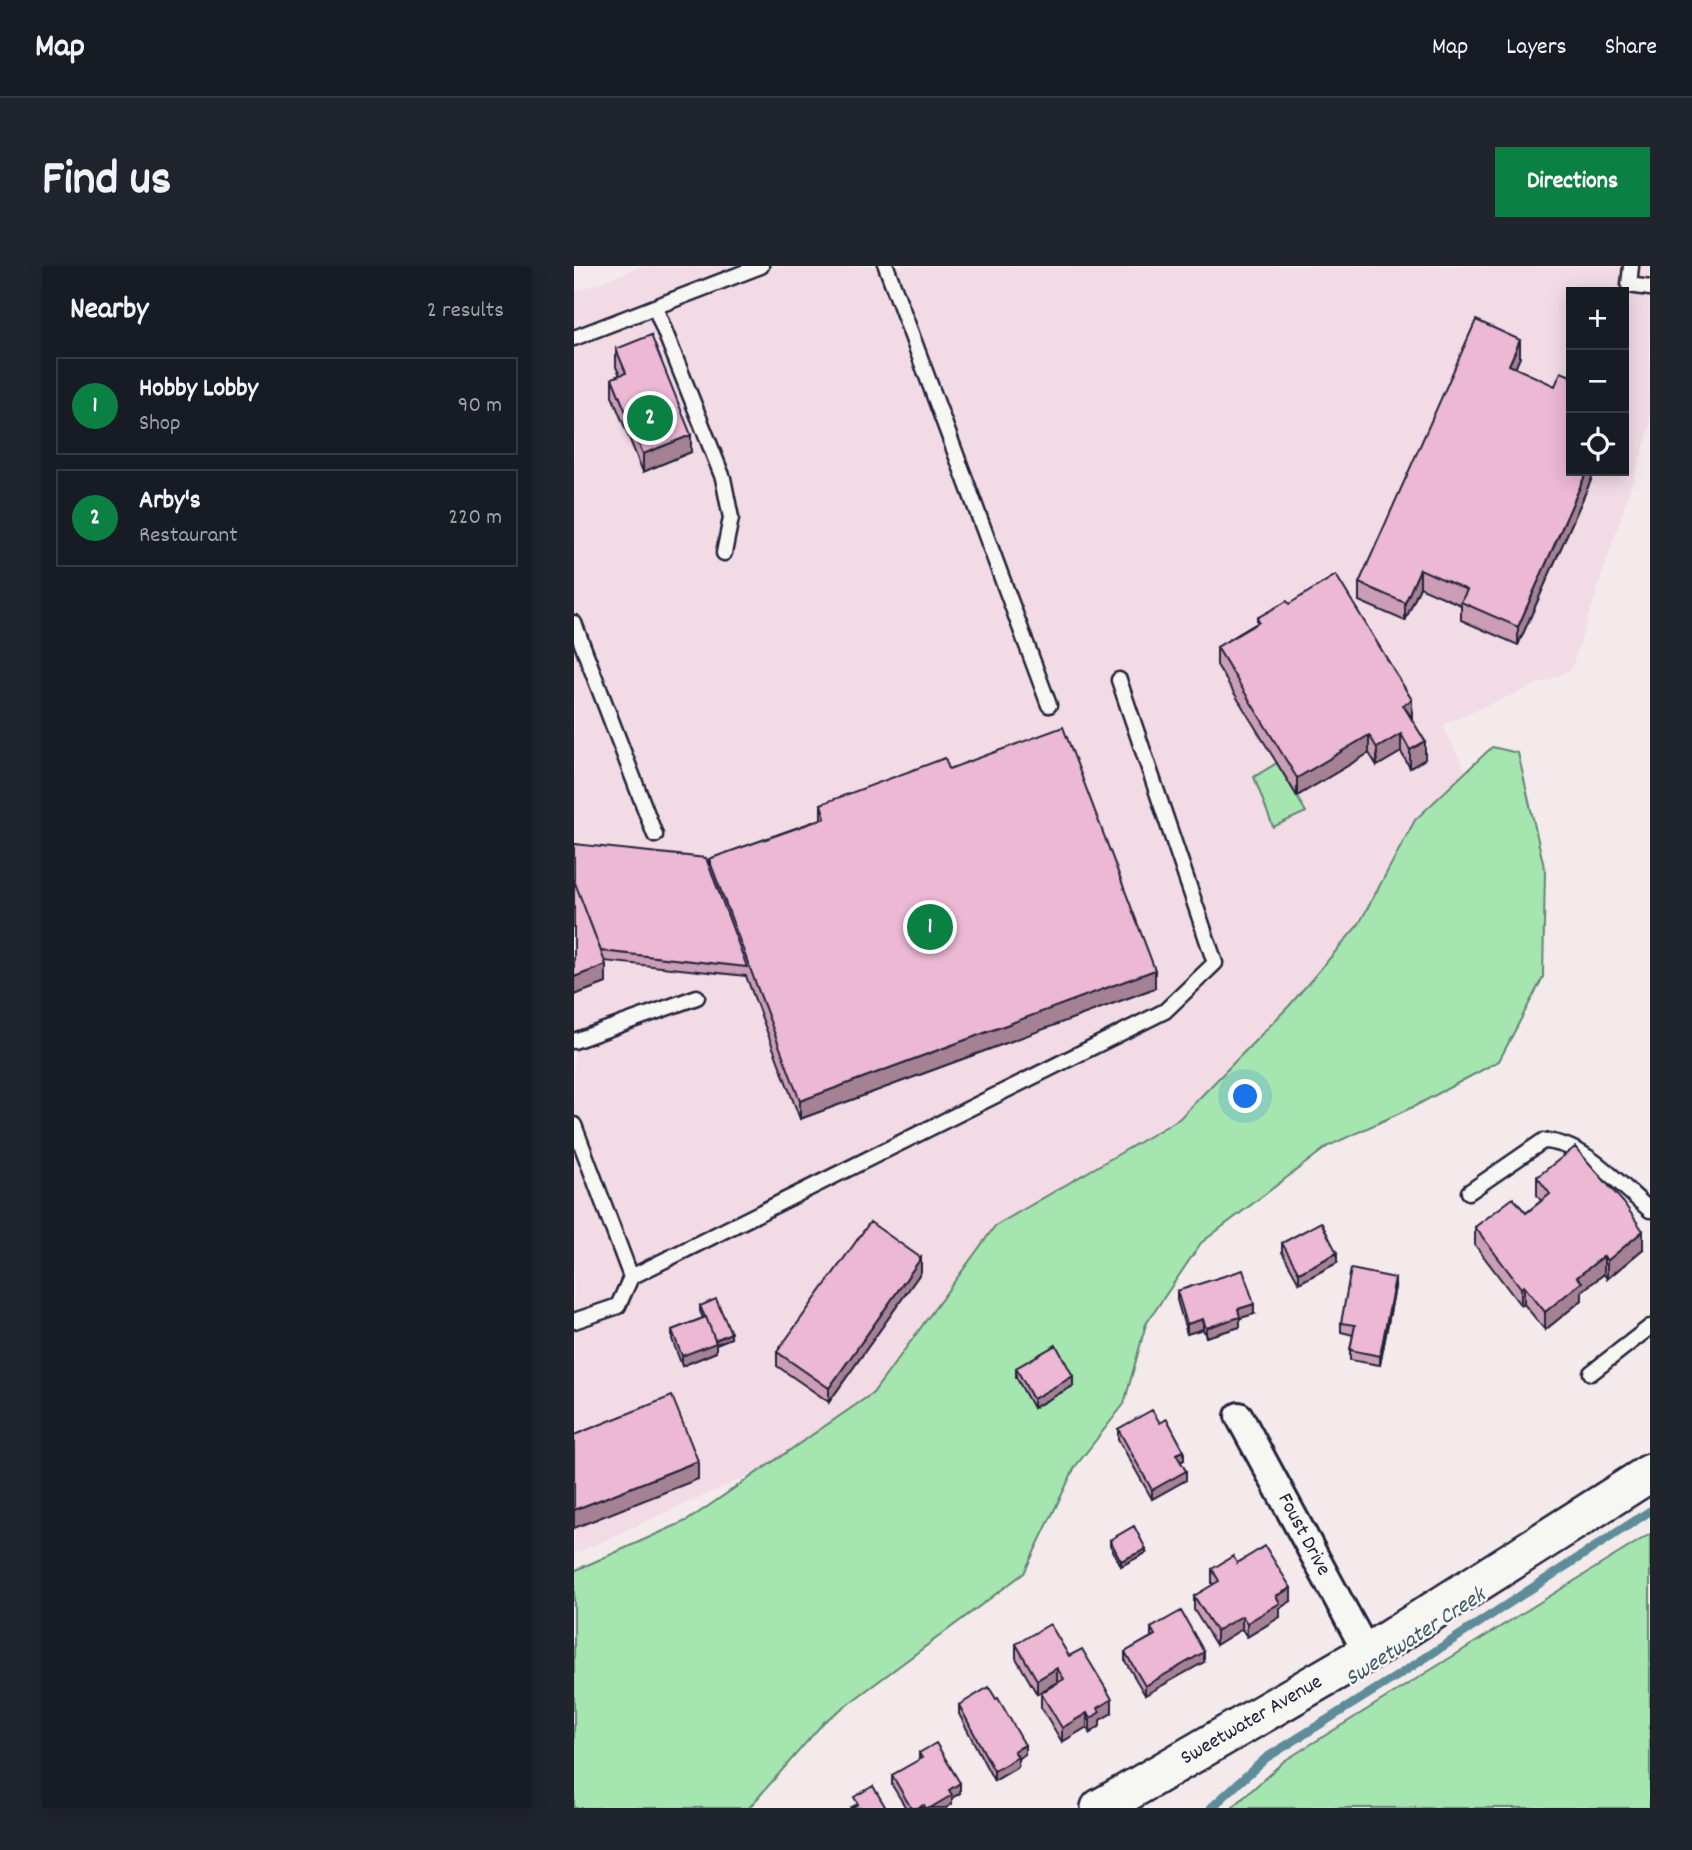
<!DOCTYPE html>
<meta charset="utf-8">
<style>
body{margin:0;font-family:Dekko,sans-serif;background:#20242c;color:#f1f3f6}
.controls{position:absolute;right:21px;top:21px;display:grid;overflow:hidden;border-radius:0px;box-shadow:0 4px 18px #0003}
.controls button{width:63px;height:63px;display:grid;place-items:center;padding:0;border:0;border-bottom:2px solid #363941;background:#171b24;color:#f1f3f6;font:35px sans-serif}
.you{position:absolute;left:672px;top:831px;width:24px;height:24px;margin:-18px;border:5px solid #fff;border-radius:50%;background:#1a73e8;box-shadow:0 0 0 10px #1a73e833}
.badge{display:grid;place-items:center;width:46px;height:46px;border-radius:50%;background:#0b8043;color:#fff;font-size:23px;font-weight:700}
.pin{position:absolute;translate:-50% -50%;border:4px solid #fff;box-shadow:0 2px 7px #0006}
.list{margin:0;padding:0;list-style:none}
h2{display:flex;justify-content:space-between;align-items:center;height:91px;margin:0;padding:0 28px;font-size:30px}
h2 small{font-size:23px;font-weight:400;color:#9ea1a6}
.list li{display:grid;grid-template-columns:46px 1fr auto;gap:21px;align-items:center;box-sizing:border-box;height:98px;margin:0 14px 14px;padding:0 14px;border:2px solid #363941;border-radius:0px}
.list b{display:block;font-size:26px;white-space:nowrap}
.list p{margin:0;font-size:23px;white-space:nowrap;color:#9ea1a6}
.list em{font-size:23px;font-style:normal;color:#9ea1a6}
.icon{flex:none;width:38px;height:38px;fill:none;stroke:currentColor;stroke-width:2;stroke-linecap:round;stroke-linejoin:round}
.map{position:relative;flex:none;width:1076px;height:1542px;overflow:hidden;border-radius:0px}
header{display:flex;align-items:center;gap:42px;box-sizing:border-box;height:98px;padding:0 35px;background:#171b24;border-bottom:2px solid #363941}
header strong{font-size:33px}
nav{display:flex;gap:38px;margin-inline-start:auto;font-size:24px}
.intro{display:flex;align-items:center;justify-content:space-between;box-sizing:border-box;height:168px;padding:0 42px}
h1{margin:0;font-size:49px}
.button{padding:18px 32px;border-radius:0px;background:#0b8043;color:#fff;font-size:24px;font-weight:700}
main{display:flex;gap:42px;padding:0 42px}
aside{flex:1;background:#171b24;border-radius:0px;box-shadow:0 4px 18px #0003}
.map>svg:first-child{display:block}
.built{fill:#f2dbe5;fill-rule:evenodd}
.green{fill:#a5e6b0;stroke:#648476;stroke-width:2}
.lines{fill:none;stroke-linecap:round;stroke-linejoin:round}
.stream{stroke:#5d8d9a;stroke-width:9}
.lane-casing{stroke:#22223b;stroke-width:19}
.street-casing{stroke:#22223b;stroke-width:32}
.secondary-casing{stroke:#22223b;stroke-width:42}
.lane{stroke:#f6f6f2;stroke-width:14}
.street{stroke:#f6f6f2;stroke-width:26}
.secondary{stroke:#f6f6f2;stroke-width:37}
.wall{fill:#cb9eb6;stroke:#22223b;stroke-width:2}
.shaded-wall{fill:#a58194;stroke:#22223b;stroke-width:2}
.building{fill:#ecb8d4;stroke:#22223b;stroke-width:2}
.labels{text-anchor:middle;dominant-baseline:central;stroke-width:5;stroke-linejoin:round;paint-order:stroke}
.street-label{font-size:21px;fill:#22223b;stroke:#f6f6f2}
.water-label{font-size:23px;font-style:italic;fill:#3f586b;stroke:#f6f6f2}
</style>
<header>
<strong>Map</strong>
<nav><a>Map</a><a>Layers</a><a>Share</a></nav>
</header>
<div class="intro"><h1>Find us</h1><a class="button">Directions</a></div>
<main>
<aside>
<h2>Nearby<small>2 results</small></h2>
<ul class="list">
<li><span class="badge">1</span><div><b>Hobby Lobby</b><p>Shop</p></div><em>90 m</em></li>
<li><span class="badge">2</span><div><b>Arby's</b><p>Restaurant</p></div><em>220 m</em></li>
</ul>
</aside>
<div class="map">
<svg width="1076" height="1542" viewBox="0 0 1076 1542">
<rect width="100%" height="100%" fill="#f4eaec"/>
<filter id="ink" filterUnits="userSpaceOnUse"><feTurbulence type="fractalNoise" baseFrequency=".0143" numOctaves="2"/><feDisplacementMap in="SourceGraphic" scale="14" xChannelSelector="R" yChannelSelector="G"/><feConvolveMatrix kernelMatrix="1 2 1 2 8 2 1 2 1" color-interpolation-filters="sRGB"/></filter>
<g filter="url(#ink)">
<path class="built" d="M69 0H1076V162L997 404 868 459 930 577 316 1146 0 1288V26ZM997 26H1050V205H997Z"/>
<path class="green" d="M918 481 944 487 971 605 969 711 925 795 841 840 754 880 627 977 572 1058 550 1138 501 1201 450 1307 250 1456 175 1542H0V1305L114 1254 299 1127 421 960 605 853 715 740 785 658 841 554Z
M703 497 732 546 699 561 680 511Z
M1076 1268V1542H658L710 1495Z"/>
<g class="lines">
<path class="stream" d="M637 1542 692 1492 828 1407 1076 1245"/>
<g class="lane-casing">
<path id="lane" d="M312 0 475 439
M1057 0 1055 19 1076 22
M81 41 149 212 157 252 150 287
M0 72 187 0
M0 357 81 569
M0 775 123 731
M0 859 57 1011
M895 926 969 875C1010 876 1046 919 1076 944
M0 1055 44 1040 57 1011 591 745 641 697 545 414
M1017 1107 1076 1061"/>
</g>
<g class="street-casing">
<path id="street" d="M665 1150 793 1387"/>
</g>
<g class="secondary-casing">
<path id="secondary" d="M526 1542 793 1387 1076 1207"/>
</g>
<use href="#lane" class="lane"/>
<use href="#street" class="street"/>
<use href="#secondary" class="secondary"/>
</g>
<path class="wall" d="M42 83 117 186 69 206 38 130V112L46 109 42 101Z
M946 91 941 102 997 205H1021L944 379 887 354V339L846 321 831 355 785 335V317Z
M715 338 837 452 851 493 836 502 827 486 803 500 795 487 723 530 643 399V381L683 357V352Z
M375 503 581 722 226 853 172 710 31 695 32 717 0 729V578L135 601V593L247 553V538Z
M963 911 1069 983 1033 1013 1030 1008 1008 1025V1034L971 1064 950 1038 947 1040 901 979V961L952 947 967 935 963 929Z
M708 977 763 997 725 1017 708 986Z
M347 1006 255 1136 203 1100V1086Z
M821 1021 806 1099 776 1094V1084L779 1069 767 1066V1057Z
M603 1025 680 1048 666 1052V1061L632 1071 629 1063 613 1068 603 1034Z
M126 1040 157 1072 142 1078V1086L108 1100 98 1073V1064L129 1052 126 1045Z
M442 1102 499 1120 459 1142 442 1111Z
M586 1157 610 1194 607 1196 612 1214 578 1233 544 1173V1163Z
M536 1274 572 1287 547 1300 536 1279Z
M663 1297 717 1335 706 1342V1351L673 1371 668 1363 642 1379 620 1344V1330L639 1319 638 1317V1303Z
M577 1362 630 1396 571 1429 551 1395V1386L577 1371Z
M442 1378 495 1390 538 1447 526 1454V1460L516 1467 513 1461 488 1476 467 1441V1427L484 1417 483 1416 463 1428 442 1392Z
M385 1439 451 1488 444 1493V1501L420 1515 385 1448Z
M345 1487 386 1527 378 1532V1538L372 1542H332L318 1519V1509L345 1494Z"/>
<path class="shaded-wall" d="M946 74V91L935 117V99Z
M117 169V186L69 206V188Z
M1013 205H1021L944 379V361Z
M846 303V321L831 355V337Z
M838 434V452L829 439Z
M827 468V486L803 500V482Z
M795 469V487L723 530V512Z
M851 475V493L836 502V484Z
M32 699V717L0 729V711Z
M581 704V722L226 853V835Z
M1069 965V983L1033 1013V995Z
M763 987V997L725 1017V1007Z
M1030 990V1008L1008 1025V1034L971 1064V1046L1003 1011Z
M347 992V1006L255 1136V1122Z
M821 1012V1021L806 1099V1090Z
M950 1020V1038L947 1040V1022Z
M680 1038V1048L666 1052V1061L632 1071V1062L664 1043Z
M629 1053V1063L613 1068V1058Z
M157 1067V1072L142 1078V1086L108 1100V1090Z
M499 1110V1120L459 1142V1133Z
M610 1185V1194L602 1198V1188Z
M124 1195V1213L0 1262V1244Z
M612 1205V1214L578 1233V1224Z
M572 1283V1287L547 1300V1295Z
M717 1322V1335L706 1342V1351L673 1371V1357L702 1330Z
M668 1350V1363L642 1379V1365Z
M630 1386V1396L571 1429V1420Z
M483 1402V1416L463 1428V1414Z
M538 1433V1447L526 1454V1460L516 1467V1453L524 1442Z
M513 1447V1461L488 1476V1462Z
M451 1479V1488L444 1493V1501L420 1515V1505L440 1485Z
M386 1517V1527L378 1532V1538L372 1542H356L375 1524Z"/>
<path class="building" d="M902 54 946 74 935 99 981 120 987 106 997 110V205H1013L944 361 887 336 893 324 846 303 831 337 785 317Z
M77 69 117 169 69 188 38 112 52 107 42 83Z
M762 309 838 434 829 439 851 475 836 484 827 468 803 482 795 469 723 512 643 381 685 356 683 352 713 335 715 338Z
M489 461 581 704 226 835 135 593 251 552 247 538 371 492 375 503Z
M0 578 132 592 173 701 27 685 0 614Z
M0 614 32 699 0 711Z
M1001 881 1050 937 1069 965 1033 995 1030 990 1003 1011 1008 1016 971 1046 950 1020 947 1022 901 961 939 932 952 947 976 928 963 911Z
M296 956 347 992 255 1122 203 1086Z
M747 956 763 987 725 1007 708 977Z
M777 1003 821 1012 806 1090 776 1084 781 1059 767 1057Z
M669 1004 680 1038 664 1043 666 1051 632 1062 629 1053 613 1058 603 1025Z
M142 1033 157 1067 141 1074 132 1051H131L126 1040Z
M132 1051 142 1077 108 1090 98 1064Z
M482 1079 499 1110 459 1133 442 1102Z
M98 1130 124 1195 0 1244V1169Z
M578 1144 586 1157 593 1153 610 1185 602 1188 612 1205 578 1224 544 1163Z
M560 1260 572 1283 547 1295 536 1274Z
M691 1280 717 1322 702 1330 706 1337 673 1357 668 1350 642 1365 620 1330 645 1315 638 1303 659 1290 663 1297Z
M607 1345 630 1386 571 1420 551 1386 581 1369 577 1362Z
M476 1358 495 1390 508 1383 538 1433 524 1442 526 1446 516 1453 513 1447 488 1462 467 1427 490 1413 483 1402 463 1414 442 1378Z
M415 1421 422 1433 424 1432 451 1479 440 1485 444 1491 420 1505 385 1439Z
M362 1477 386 1517 375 1524 378 1529 356 1542H352L350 1539 343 1542H337L318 1509 348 1492 345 1487Z
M299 1520 312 1542H276L284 1538 280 1531Z"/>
</g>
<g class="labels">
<g class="street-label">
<text transform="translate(729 1269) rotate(62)">Foust Drive</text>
<text transform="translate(678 1455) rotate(-30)">Sweetwater Avenue</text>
</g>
<g class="water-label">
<text transform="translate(842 1372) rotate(-33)">Sweetwater Creek</text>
</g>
</g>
</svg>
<div class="controls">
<button>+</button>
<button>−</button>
<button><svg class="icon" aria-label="locate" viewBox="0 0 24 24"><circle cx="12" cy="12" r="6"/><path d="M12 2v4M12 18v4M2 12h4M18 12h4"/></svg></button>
</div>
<div class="you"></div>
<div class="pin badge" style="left:356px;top:661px">1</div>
<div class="pin badge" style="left:76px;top:152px">2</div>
</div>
</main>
